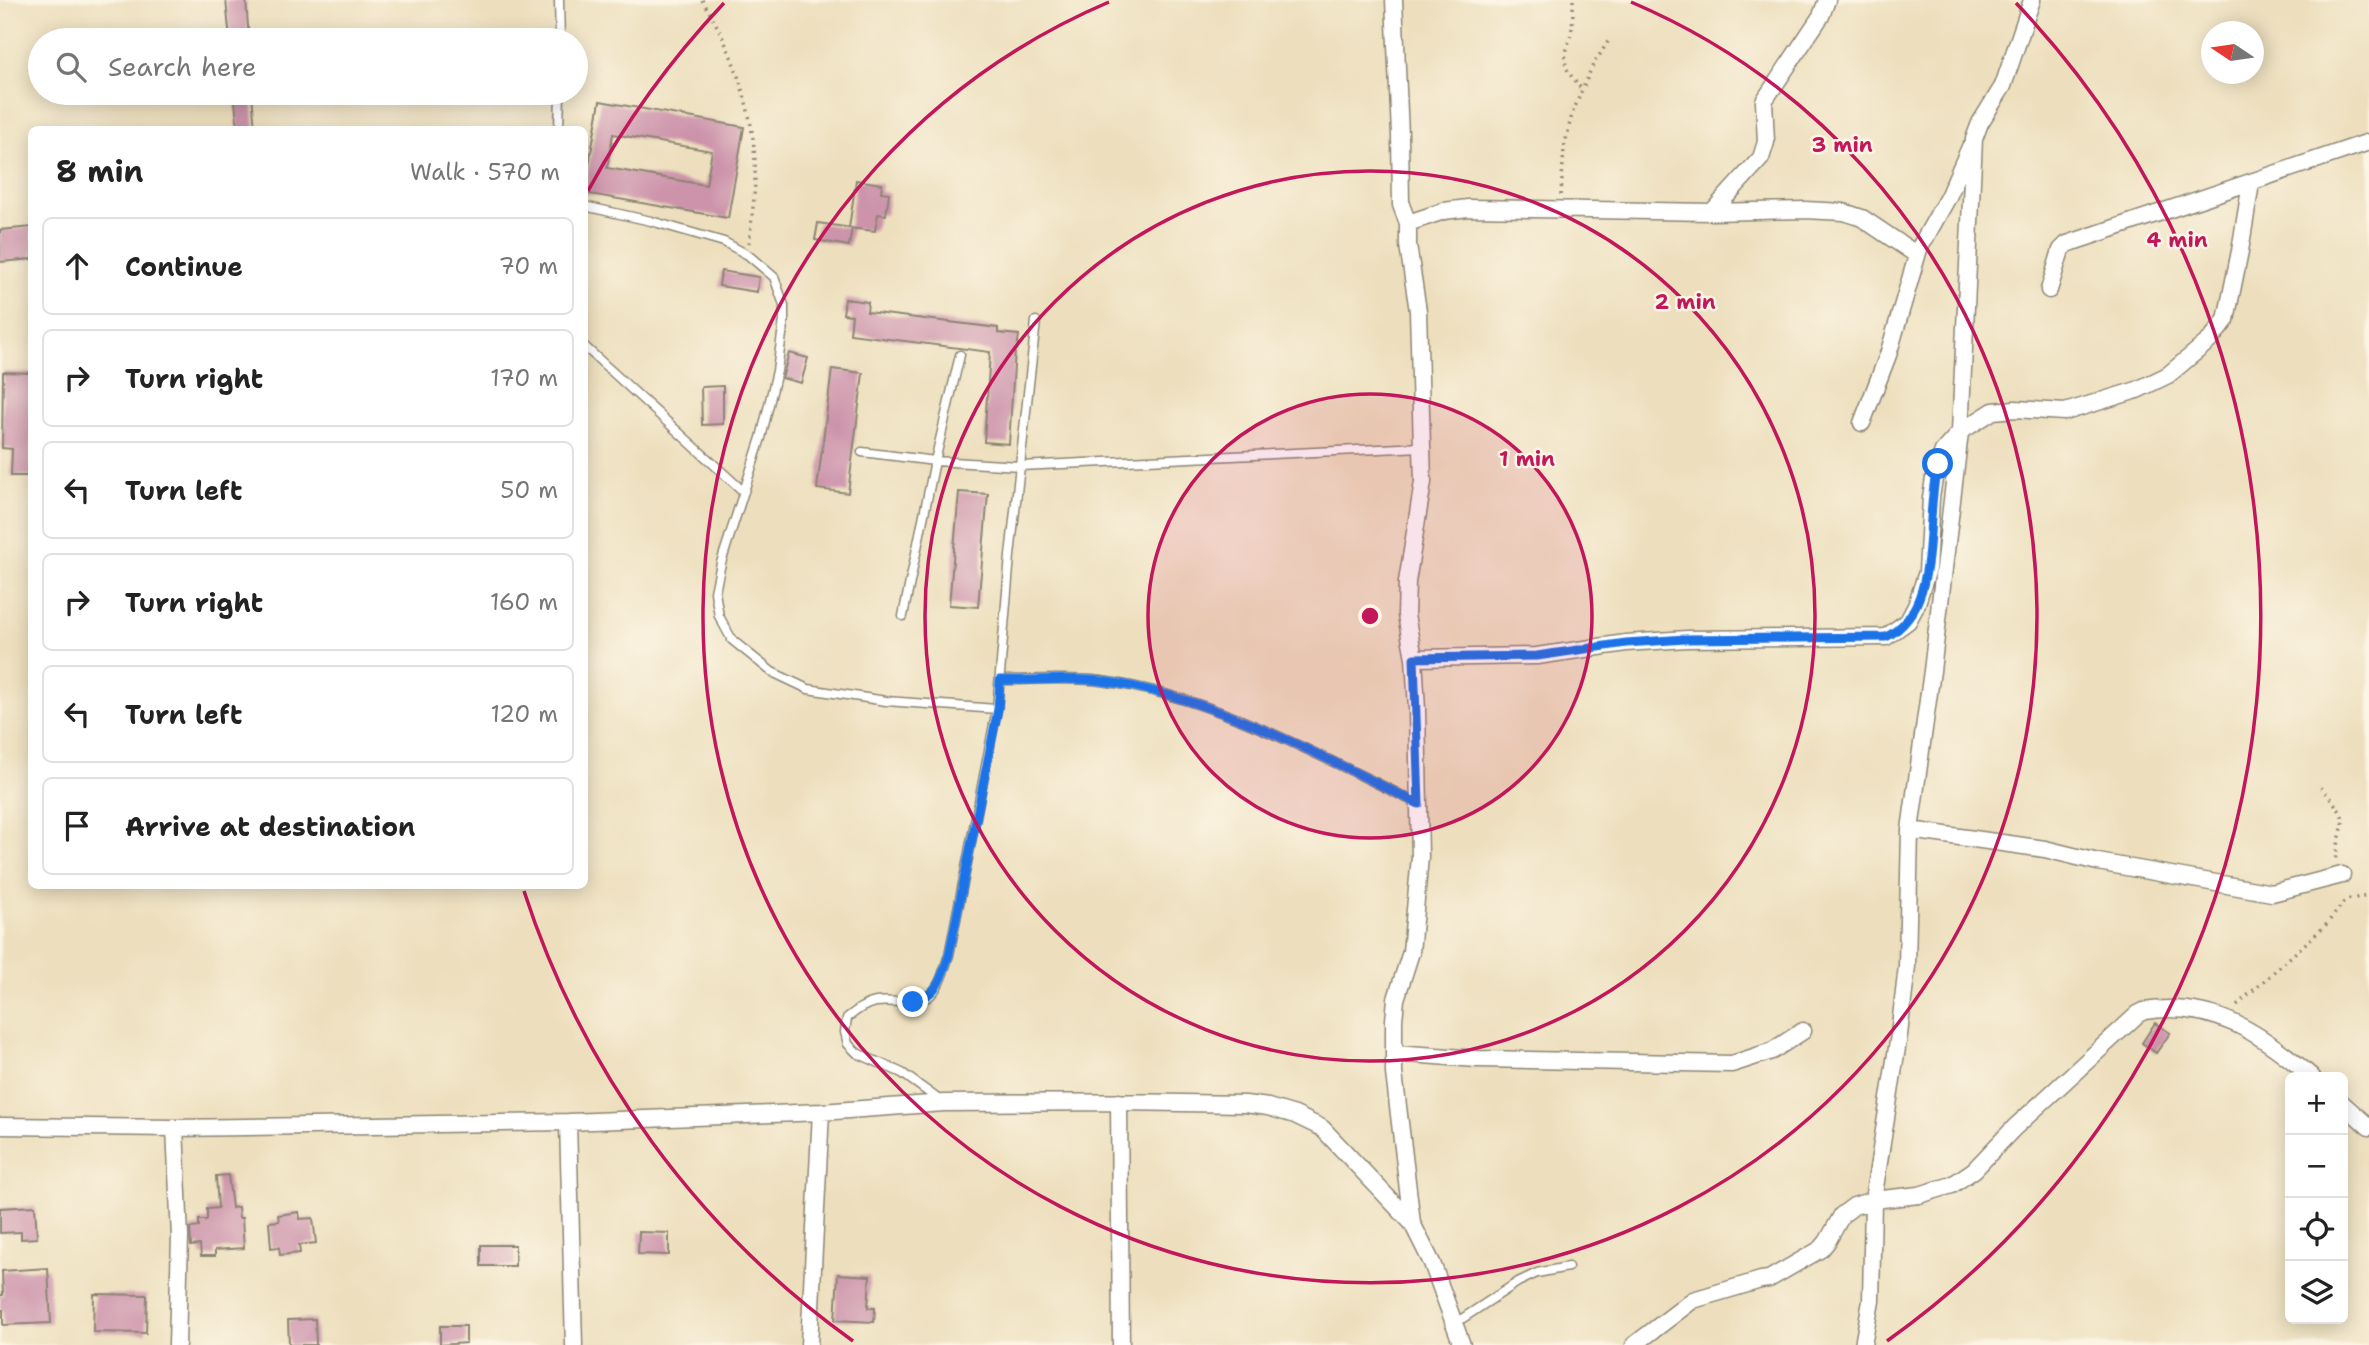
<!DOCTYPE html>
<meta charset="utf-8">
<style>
body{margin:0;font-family:"Shantell Sans",sans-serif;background:#f2f2f2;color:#222}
.controls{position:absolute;right:21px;bottom:21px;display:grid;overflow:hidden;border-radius:10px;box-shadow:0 4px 18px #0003}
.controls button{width:63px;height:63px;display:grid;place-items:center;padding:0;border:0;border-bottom:2px solid #e0e0e0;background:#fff;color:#222;font:35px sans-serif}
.compass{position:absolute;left:2201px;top:21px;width:63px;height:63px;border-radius:50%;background:#fff;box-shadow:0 4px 18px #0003;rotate:283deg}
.stop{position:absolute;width:21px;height:21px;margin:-16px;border:5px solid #1a73e8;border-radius:50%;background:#fff}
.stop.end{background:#1a73e8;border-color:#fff;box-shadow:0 2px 7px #0008}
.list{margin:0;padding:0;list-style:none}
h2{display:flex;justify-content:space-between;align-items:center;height:91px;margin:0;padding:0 28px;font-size:30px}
h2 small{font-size:23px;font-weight:400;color:#767676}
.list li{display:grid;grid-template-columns:46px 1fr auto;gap:21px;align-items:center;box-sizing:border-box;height:98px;margin:0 14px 14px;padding:0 14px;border:2px solid #e0e0e0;border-radius:10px}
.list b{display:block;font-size:26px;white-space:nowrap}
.list em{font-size:23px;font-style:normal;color:#767676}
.icon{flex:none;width:38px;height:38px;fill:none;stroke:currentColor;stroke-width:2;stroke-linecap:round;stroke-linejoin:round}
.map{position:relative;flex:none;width:2369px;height:1345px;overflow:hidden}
.search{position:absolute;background:#fff;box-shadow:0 4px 18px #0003;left:28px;top:28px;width:560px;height:77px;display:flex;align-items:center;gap:18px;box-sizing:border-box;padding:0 24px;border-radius:38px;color:#767676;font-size:26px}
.panel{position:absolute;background:#fff;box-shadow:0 4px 18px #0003;left:28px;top:126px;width:560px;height:763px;border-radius:10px}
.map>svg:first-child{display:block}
.building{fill:#cc93aa;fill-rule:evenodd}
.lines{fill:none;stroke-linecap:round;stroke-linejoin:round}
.lane-casing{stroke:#8c8574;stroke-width:11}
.street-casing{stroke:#8c8574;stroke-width:19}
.path{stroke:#8c8574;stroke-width:3.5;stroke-dasharray:2 5;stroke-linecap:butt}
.lane{stroke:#fff;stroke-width:8}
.street{stroke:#fff;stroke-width:16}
.route{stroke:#1a73e8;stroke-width:9}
.ring{fill:none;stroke:#c2185b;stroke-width:3.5}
.centre{fill:#c2185b;stroke:#fcf5e5;stroke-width:3.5}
.ring-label{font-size:21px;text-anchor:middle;font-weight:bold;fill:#c2185b;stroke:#fcf5e5;stroke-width:5;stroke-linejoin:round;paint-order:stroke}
</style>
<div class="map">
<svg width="2369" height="1345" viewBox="0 0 2369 1345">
<rect width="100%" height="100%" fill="#fcf5e5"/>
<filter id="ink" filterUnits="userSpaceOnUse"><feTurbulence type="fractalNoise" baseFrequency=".0143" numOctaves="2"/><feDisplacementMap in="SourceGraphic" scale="14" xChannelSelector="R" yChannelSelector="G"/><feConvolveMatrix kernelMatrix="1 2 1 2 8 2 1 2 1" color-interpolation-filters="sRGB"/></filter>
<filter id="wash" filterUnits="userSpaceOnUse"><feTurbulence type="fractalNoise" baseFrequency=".00686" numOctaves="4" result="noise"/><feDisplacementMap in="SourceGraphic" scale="28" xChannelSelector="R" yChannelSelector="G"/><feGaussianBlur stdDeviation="1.57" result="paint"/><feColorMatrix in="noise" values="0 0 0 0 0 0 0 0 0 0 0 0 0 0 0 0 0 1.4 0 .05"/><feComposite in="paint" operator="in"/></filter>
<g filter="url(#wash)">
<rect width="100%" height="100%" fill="#eddfbd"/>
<g id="blocks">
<path class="building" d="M226 0H246L249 40H230Z
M234 93H252L255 130H238Z
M600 101 744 127 728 218 584 193ZM613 134 712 151 706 185 607 168Z
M856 180 882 184 881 192 889 193 886 215 878 214 875 231 849 228Z
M818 223 852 228 849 246 815 240Z
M32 227V259L0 262V230Z
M721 271 759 277 757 292 719 286Z
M845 299 868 302 867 312 998 328V333L1019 335 1017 350H1015L1009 444 984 442 990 352 850 334 852 315 843 314Z
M789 353 808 358 801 383 782 378Z
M832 369 863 373 848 493 817 489Z
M3 372 32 373V476H11L12 449 2 448Z
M723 386V424L702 425 701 387Z
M959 492 988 494 978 607 949 605Z
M2155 1023 2170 1033 2156 1053 2142 1043Z
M228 1175 232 1208 238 1207 239 1218H242L244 1248 215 1250V1256H201L200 1245 191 1246 190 1228 199 1227V1220H207V1209L218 1208 216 1176Z
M35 1206 37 1238 21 1239V1232L0 1233V1208Z
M299 1212 300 1219 313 1218 316 1243 299 1245 300 1253 280 1255 279 1247 271 1248 269 1222 279 1221 278 1215Z
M639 1232 669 1233V1255L638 1254Z
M481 1245H515V1266H481Z
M48 1268 51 1323 3 1325V1310H0V1295H3L2 1271Z
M838 1274 870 1276 868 1308H875L874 1322 835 1320Z
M94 1294 147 1295 146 1333 93 1332Z
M315 1319 316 1345H289L288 1320Z
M440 1326H466V1343L440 1345Z"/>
</g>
</g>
<g filter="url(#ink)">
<use href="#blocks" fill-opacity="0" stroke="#8c8574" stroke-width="2"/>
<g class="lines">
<g class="lane-casing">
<path id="lane" d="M559 0 560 40
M559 130 560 93
M584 206 651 221 724 242 748 255 774 277 784 305V320L777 371 761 438 721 563 715 592 719 616 732 640 772 672 808 689 886 701 997 709
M584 346 744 492
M862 452 935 461 1020 466 1422 447
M903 616 935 461 960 355
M1000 680C1033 680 1069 677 1101 681 1211 695 1320 756 1419 804
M942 1102 902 1073 857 1053 848 1044 845 1032 847 1018C856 1011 864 1004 876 1002 895 999 921 1009 934 991 942 981 945 966 949 955L997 709 1010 556 1036 321
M1454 1324 1518 1282 1537 1273 1568 1267"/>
</g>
<g class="street-casing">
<path id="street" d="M1394 0 1400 135 1401 205 1408 223V245L1418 311 1422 447 1423 482 1407 582 1406 615 1414 658 1417 709 1420 857 1411 952 1396 999 1394 1020V1073L1412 1223
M1712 212 1761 158 1766 142 1764 101 1821 16 1827 0
M1408 223 1444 211 1468 208 1712 212 1805 210 1844 212 1862 218 1917 255
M2049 290 2061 250 2067 244 2369 142
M1862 423 1888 355 1919 249 1948 197 1970 147
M1414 658 1537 656 1626 643 1687 639 1886 637 1908 621 1916 606 1927 572 1931 498 1934 478 1943 451 1960 432 1993 411 2015 409 2065 412 2137 390 2168 375 2210 340 2226 320 2240 251 2251 183
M1910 830 2045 849 2098 862 2272 893 2342 875
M1395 1053 1477 1059 1732 1064 1772 1051 1803 1031
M1119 1102 1121 1345
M2343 1104 2369 1127
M568 1122 574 1345
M0 1126 175 1128 568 1122 821 1112 944 1103 1119 1102 1245 1104 1268 1107 1295 1115 1322 1128 1412 1223 1432 1263 1462 1345
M175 1128 180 1237 177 1345
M809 1345 821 1112
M1634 1345 1693 1300 1761 1280 1769 1279 1821 1249 1827 1242 1842 1215 1854 1206 1873 1200 1919 1195 1952 1185 1974 1170 2014 1128 2138 1014 2144 1011C2214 1000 2262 1034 2312 1077
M1863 1345 1871 1301 1873 1200 1899 1035 1907 966 1910 830 1932 671 1960 432 1974 139 1980 123 2003 86 2032 0"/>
</g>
<path class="path" d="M702 0C731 45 753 108 755 162 756 189 752 216 749 243
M1573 0C1573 11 1573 24 1571 34 1562 66 1562 65 1583 91
M1561 195 1564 148 1572 114 1592 67 1609 40
M2321 787C2328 796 2338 806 2342 816 2346 826 2334 847 2337 862
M2237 1005 2325 926 2343 903 2350 899 2369 896"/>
<use href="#lane" class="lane"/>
<use href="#street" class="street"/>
</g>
</g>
<g class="lines" filter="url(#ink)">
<path class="route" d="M913 1002C939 994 941 978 949 955L998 709 1000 680C1033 681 1069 677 1101 681 1210 695 1321 756 1419 804L1414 658 1537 656 1626 643 1686 639 1886 637C1943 608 1923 517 1938 464"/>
</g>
<circle cx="1370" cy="616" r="222" fill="#c2185b" fill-opacity=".12"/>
<g class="ring">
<circle cx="1370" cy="616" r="222"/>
<circle cx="1370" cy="616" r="445"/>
<path d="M1631 2A667 667 0 1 1 1109 2"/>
<path d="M853 1341A890 890 0 0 1 524 891M588 191A890 890 0 0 1 724 3M2016 3A890 890 0 0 1 1887 1341"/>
</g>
<circle cx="1370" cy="616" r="10" class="centre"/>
<g class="ring-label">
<text x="1842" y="152">3 min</text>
<text x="2177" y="247">4 min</text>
<text x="1685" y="309">2 min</text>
<text x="1527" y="466">1 min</text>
</g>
</svg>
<div class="controls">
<button>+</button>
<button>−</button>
<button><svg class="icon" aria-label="locate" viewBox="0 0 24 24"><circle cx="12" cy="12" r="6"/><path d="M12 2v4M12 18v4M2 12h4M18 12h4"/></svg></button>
<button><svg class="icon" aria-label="layers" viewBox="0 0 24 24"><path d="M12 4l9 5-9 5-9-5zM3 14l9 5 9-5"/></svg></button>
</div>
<svg class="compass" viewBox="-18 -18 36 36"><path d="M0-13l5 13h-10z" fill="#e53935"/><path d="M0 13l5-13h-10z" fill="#767676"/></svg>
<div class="stop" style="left:1938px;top:464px"></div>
<div class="stop end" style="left:913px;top:1002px"></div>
<div class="search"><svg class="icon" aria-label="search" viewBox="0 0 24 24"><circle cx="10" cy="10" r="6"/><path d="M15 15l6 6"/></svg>Search here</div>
<section class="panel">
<h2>8 min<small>Walk · 570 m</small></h2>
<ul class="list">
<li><svg class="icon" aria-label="ahead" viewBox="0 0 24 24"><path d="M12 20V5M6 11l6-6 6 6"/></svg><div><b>Continue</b></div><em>70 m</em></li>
<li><svg class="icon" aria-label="right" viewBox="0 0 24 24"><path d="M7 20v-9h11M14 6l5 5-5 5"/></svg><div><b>Turn right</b></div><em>170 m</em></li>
<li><svg class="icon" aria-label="left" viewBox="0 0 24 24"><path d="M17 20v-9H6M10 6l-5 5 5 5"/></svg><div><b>Turn left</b></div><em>50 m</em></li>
<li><svg class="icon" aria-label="right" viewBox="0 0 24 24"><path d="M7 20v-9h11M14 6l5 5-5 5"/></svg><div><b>Turn right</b></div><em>160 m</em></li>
<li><svg class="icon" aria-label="left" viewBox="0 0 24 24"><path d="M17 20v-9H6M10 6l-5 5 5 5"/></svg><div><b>Turn left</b></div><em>120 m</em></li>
<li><svg class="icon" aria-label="arrive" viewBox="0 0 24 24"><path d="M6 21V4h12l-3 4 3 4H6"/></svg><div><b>Arrive at destination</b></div></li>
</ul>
</section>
</div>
